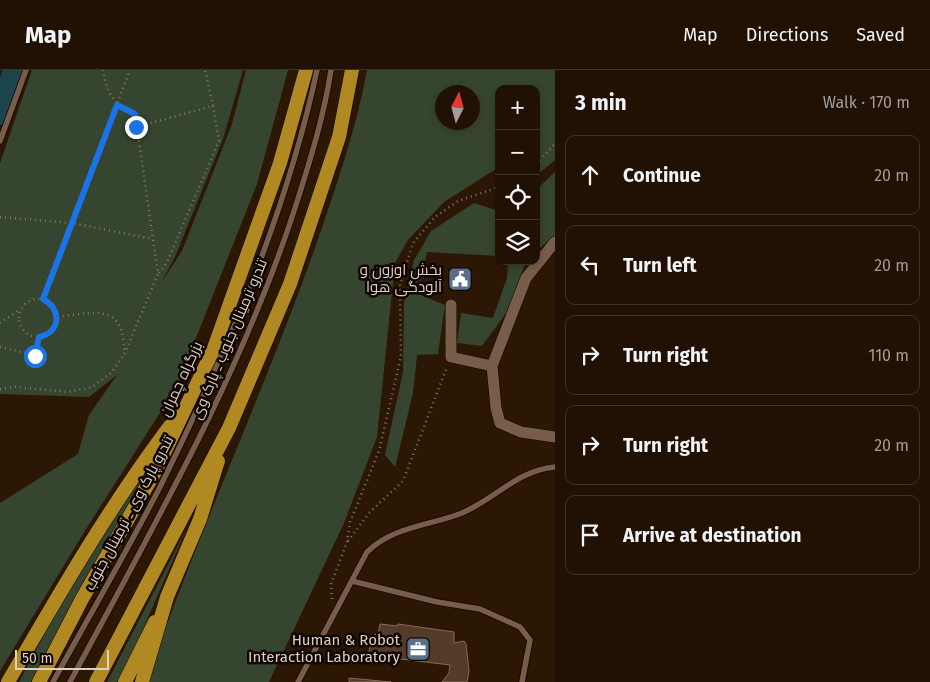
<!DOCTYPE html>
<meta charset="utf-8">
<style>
body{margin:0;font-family:"Fira Sans",Cairo,sans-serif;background:#2d1f13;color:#f1f3f6}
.controls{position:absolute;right:15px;top:15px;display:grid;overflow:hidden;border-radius:10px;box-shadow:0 2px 8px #0003}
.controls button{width:45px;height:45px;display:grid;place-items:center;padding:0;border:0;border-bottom:1px solid #3e3126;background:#211104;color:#f1f3f6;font:25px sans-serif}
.compass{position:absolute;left:435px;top:15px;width:45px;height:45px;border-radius:50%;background:#211104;box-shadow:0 2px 8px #0003;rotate:6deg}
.scale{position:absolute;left:15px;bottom:12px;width:94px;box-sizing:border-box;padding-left:5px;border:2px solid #decfc4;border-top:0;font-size:14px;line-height:18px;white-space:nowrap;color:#decfc4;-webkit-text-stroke:4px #0e0501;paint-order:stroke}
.stop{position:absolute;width:15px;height:15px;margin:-11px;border:4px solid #1a73e8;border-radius:50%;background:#fff}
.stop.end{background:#1a73e8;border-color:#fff;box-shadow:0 1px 5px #0008}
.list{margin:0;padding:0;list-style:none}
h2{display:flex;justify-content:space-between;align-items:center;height:65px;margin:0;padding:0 20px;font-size:21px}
h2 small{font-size:16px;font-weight:400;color:#a29d9a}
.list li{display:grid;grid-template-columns:32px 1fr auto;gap:15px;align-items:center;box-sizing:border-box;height:80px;margin:0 10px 10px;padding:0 10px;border:1px solid #3e3126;border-radius:10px}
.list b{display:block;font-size:19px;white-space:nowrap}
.list em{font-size:16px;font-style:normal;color:#a29d9a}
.icon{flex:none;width:28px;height:28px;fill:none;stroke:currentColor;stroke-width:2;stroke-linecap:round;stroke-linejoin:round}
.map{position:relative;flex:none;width:555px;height:612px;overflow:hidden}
header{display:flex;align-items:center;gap:30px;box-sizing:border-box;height:70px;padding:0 25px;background:#211104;border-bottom:1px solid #3e3126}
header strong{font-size:24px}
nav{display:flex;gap:28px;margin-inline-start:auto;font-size:18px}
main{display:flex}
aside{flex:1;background:#211104}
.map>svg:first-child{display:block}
.green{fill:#36452f;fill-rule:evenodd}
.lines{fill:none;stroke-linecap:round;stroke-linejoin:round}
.river{stroke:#1b444c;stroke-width:22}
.building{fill:#533a29;stroke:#866b58}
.service-casing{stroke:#130300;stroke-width:7}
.minor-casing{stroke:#130300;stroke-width:12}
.trunk-casing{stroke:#130300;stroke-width:15}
.path{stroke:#887668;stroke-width:2.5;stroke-dasharray:1 4;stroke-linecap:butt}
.service{stroke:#785e4a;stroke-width:5.5}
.minor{stroke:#785e4a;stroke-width:11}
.trunk{stroke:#b08923;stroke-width:14}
.route{stroke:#1a73e8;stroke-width:6}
.labels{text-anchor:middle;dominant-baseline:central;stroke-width:5;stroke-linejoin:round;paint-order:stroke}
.poi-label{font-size:15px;fill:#decfc4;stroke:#0e0501;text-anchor:end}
.street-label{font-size:15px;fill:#decfc4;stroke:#0e0501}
</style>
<header>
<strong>Map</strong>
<nav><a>Map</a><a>Directions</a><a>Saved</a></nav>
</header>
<main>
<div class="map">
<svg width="555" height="612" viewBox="0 0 555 612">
<rect width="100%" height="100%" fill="#2c1705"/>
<path class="green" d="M32 0H243L223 69 175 187 160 214 182 181 232 54 246 0H288L257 114 177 316 83 464 0 601V433L78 384 89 345 117 305 89 327 0 324V93Z
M367 0H555V90L536 106V19H499V97L444 132 408 170 395 193 377 367 344 453 269 612H146C197 465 263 324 315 178 335 119 356 61 367 0ZM442 22H472V52H442Z
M555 102V166L536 181V120Z
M474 133 499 141V186L427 182 418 224 445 235 438 284 417 285 413 323 395 397 385 385 403 302 404 233 414 190 431 161Z
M508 191H526L507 242 482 276 457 273 461 243 493 248 507 208Z
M148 398 31 612H19C57 538 100 467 148 398Z
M187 458 120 612H107Z"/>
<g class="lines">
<path class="river" d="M0 44 14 0"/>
</g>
<path class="building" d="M380 554 397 556 398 554 454 562V573L464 571 466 574 469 601 467 612H442L449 603 450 595 368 585 371 573 375 564 378 565Z
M349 608 391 612H349Z"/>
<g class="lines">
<g class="service-casing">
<path id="service" d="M0 71 26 0
M352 511 437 532 480 539 520 557 530 570 522 612
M53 612C89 546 128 480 162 413 227 281 286 145 317 0
M70 612C153 457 242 303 296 135 310 91 324 46 331 0
M298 612 367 482C394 456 429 456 462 443 495 429 518 400 555 397"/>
</g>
<g class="minor-casing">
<path id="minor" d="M555 172 526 208 492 296 496 338 500 353 521 362 555 367
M451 235V287L492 296"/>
</g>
<g class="trunk-casing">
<path id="trunk" d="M8 612C59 524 109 437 170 356
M39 612 82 529 155 402 214 278 280 93 306 0
M96 612 229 358 290 214 339 67 352 0
M125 612 155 552
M142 612 167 527 200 449 218 391"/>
</g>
<path class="path" d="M136 57 213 36 205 0
M536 94 555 74
M0 147 72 153 153 169
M159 203 167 192 219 71 213 36
M19 248a19 19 0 1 1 38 0a19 19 0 1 1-38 0Z
M43 229 130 0
M58 247C96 242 125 233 124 284
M0 253 19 240
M0 277 35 285 39 267
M0 319 15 317 68 322 92 317 111 303 124 285 158 204 135 44C113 33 107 25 103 0
M348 471 369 443 403 411 447 297
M332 529 331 514 347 472 350 452 379 381 401 286 400 214 413 173 435 147 458 131 499 117"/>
<use href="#service" class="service"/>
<use href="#minor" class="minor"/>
<use href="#trunk" class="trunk"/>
</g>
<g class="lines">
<path class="route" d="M35 286 39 267C61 262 62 239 43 229L117 35 135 44 136 57"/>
</g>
<defs>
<g id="civic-square" transform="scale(1.25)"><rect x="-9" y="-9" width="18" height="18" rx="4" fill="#5c6f8a" stroke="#0e0501"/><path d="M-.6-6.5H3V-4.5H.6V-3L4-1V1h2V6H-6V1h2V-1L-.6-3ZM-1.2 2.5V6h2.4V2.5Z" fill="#fff"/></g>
<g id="office-square" transform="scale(1.25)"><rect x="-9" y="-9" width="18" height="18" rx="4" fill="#5c6f8a" stroke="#0e0501"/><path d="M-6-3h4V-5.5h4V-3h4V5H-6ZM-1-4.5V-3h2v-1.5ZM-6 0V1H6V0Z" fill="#fff"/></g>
</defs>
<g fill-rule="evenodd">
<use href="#civic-square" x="460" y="209"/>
<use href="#office-square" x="418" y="579"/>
</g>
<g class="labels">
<g class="poi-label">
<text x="442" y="200">بخش اوزون و<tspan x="442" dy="17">آلودگی هوا</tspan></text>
<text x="400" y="570">Human &amp; Robot<tspan x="400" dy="17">Interaction Laboratory</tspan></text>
</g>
<g class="street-label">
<text transform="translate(229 269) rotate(-67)">تندرو ترمینال جنوب ـ پارک وی</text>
<text transform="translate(181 309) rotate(-65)">بزرگراه چمران</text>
<text transform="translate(129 443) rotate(-62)">تندرو پارک وی ـ ترمینال جنوب</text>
</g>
</g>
</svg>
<div class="controls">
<button>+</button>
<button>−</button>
<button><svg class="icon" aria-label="locate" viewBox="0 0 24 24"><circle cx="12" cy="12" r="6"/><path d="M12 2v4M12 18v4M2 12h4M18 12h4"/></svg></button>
<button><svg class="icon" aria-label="layers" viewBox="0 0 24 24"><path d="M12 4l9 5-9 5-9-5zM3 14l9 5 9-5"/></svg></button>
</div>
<svg class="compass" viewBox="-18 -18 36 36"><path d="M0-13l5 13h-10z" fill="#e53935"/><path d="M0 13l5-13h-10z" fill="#a29d9a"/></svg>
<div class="scale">50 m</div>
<div class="stop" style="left:35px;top:286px"></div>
<div class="stop end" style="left:136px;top:57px"></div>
</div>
<aside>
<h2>3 min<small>Walk · 170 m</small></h2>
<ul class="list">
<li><svg class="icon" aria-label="ahead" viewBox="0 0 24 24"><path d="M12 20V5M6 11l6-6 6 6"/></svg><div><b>Continue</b></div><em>20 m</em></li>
<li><svg class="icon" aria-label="left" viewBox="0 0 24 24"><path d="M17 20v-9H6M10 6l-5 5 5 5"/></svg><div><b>Turn left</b></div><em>20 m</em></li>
<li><svg class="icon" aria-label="right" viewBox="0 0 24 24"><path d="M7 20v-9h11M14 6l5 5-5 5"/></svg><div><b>Turn right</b></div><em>110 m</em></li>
<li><svg class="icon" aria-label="right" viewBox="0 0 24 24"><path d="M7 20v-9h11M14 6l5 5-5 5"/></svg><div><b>Turn right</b></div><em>20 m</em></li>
<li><svg class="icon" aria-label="arrive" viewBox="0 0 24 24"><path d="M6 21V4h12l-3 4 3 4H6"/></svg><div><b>Arrive at destination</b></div></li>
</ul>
</aside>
</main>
